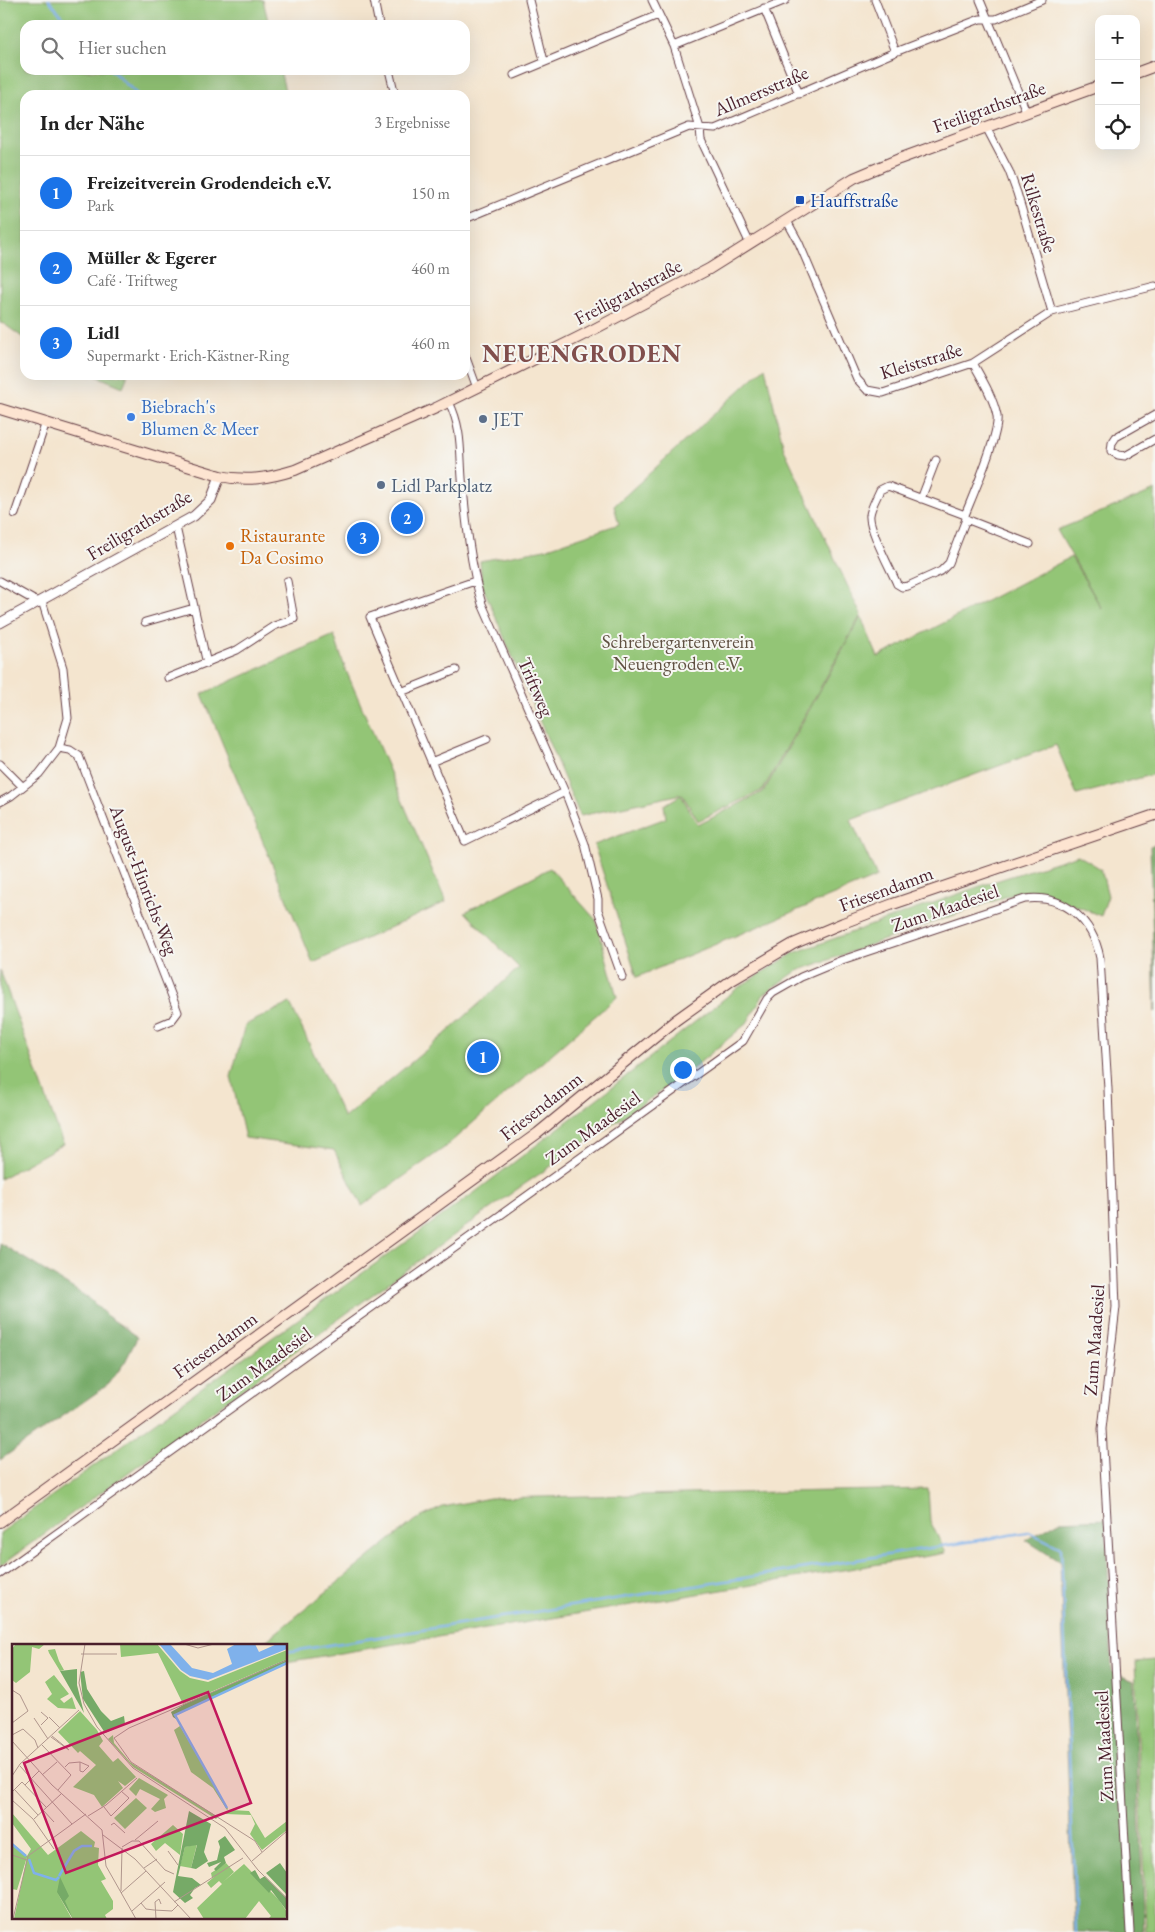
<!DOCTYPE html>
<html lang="de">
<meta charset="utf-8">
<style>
body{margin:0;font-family:"EB Garamond",serif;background:#f6f6f6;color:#222}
.controls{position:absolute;right:15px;top:15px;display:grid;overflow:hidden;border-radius:10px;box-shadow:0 5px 20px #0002}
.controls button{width:45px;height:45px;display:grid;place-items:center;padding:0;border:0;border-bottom:1px solid #e0e0e0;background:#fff;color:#222;font:25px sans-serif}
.you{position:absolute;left:682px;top:1069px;width:18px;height:18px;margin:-12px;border:4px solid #fff;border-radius:50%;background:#1a73e8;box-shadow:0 0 0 8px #1a73e833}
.badge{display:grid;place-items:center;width:32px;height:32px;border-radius:50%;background:#1a73e8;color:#fff;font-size:16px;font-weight:700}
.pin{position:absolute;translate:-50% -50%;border:2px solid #fff;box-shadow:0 1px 5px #0006}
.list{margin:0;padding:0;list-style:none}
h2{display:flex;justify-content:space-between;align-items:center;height:65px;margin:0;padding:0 20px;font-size:21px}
h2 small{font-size:16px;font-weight:400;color:#767676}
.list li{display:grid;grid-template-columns:32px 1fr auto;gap:15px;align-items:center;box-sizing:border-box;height:75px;padding:0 20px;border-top:1px solid #e0e0e0}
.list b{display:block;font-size:19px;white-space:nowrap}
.list p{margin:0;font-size:16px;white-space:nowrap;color:#767676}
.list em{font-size:16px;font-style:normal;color:#767676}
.icon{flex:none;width:28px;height:28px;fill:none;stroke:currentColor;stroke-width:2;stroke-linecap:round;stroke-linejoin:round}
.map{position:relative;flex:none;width:1155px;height:1932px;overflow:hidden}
.search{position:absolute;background:#fff;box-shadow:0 5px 20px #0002;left:20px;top:20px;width:450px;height:55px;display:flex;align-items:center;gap:12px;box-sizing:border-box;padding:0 18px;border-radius:15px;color:#767676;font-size:19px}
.panel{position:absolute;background:#fff;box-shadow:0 5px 20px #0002;left:20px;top:90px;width:450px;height:290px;border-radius:15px}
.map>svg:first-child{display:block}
.green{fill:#93c576;stroke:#6e7250}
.forest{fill:#76aa67;stroke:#606449}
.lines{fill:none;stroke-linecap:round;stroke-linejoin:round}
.stream{stroke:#7fb1eb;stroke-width:2.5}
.minor-casing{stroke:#643d44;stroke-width:9}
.tertiary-casing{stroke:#643d44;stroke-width:11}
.secondary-casing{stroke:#643d44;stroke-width:12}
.minor{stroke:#fff;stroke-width:7}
.tertiary{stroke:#fff;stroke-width:9}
.secondary{stroke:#fde4d1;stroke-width:10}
.transit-dot{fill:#1a4fb4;stroke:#f6f6f2;stroke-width:2}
.shop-dot{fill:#3f7fe0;stroke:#f6f6f2;stroke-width:2}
.service-dot{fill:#5c6f8a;stroke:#f6f6f2;stroke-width:2}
.food-dot{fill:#e8710a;stroke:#f6f6f2;stroke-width:2}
.labels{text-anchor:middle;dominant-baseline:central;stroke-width:4;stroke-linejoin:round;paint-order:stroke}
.street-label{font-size:19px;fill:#4a1f2b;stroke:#f6f6f2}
.transit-label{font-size:19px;fill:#164399;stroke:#f6f6f2;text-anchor:start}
.shop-label{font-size:19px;fill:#366cbe;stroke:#f6f6f2;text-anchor:start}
.service-label{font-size:19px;fill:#4e5e75;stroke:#f6f6f2;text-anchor:start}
.food-label{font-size:19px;fill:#c56008;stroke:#f6f6f2;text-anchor:start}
.park-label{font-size:19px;fill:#605142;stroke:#f6f6f2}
.district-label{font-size:24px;font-weight:bold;letter-spacing:1px;fill:#814e4c;stroke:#f6f6f2}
.inset-river{fill:none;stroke:#7fb1eb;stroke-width:2.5}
.inset-road{fill:none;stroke:#b0968d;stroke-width:1}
.view{fill:#c2185b;fill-opacity:0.15;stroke:#c2185b;stroke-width:2.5}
.inset-edge{fill:none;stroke:#4a1f2b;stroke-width:2.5}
</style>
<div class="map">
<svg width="1155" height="1932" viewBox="0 0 1155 1932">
<rect width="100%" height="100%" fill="#f6f6f2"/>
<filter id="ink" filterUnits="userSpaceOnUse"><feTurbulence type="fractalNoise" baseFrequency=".02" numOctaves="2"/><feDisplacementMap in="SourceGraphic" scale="10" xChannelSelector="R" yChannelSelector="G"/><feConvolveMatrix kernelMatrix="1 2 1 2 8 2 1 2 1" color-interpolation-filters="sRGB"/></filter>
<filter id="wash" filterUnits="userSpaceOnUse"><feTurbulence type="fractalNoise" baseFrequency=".0096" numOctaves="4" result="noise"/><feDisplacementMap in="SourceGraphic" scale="20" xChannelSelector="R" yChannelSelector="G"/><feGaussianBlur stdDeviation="1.12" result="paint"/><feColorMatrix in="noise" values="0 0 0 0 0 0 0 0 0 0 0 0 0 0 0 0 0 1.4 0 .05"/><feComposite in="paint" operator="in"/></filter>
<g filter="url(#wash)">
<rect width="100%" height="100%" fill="#f4e5cf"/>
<path class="green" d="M0 0H263L269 25H25V70H280L286 95H25V339L4 324 0 323Z
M765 367 784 449 861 615 763 790 698 821 682 794 580 816 482 585 480 561 545 549 619 524 614 506Z
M94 375H128L123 387Z
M1155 490V774L1077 795 1056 745 851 820 877 877 637 977 594 845 666 818 664 805 681 795 698 825 764 791 861 617 878 657 1071 557 1102 609 1057 530Z
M334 635 345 668 446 902 313 963 202 694Z
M1078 855 1101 869 1108 896 1101 916 1052 896 1019 892 797 971 764 994 747 1023 685 1075 516 1190 0 1566V1533L474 1193 629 1074 739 987 794 953 983 885Z
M550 868 596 920 617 997 444 1148 362 1206 334 1150 245 1138 231 1077 245 1025 290 1003 344 1118 443 1036 519 968 465 912Z
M0 970 63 1144 0 1179Z
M928 1489 930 1521 946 1553 286 1662V1646H235L267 1640 415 1520 443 1507 490 1498Z
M1155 1660V1932H1146L1135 1662Z"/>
<path class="forest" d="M1155 844V1012L1150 846Z
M0 1243 90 1299 107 1316 134 1334 137 1338 125 1362 109 1384 0 1460Z
M1106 1519 1112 1672 1134 1681 1144 1932H1074L1060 1562 1026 1540 1059 1521Z"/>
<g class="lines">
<path class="stream" d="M49 0 69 25
M111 70 138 95
M286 1652 1029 1532 1061 1548 1076 1932"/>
</g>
</g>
<g filter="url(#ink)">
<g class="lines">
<g class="minor-casing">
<path id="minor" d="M374 0 379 25
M529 0 544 61
M652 0 674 46 700 128 701 140 750 244
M875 0 895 52
M980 0 1026 111
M764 8 799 94
M674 46 786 0
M389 70 395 95
M514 75 658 15
M986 127 1009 171 1017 193 1052 312
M465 219 689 127 715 129 895 52 980 19H996L1042 0
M787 221 799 243 857 379 867 390 883 393 973 363 1052 312 1155 286
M465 355 477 388
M449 402C462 428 460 451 462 478 466 520 470 564 482 604L567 797 585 844 598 899V910L622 977
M1155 415 1116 437 1112 443 1111 451 1118 455 1125 456 1155 439
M921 499 936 460
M15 514 46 422
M965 515 966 519 949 563 941 571 908 586 902 587 897 584C891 570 868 528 870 515 871 507 877 497 880 490L888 486 965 515C973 495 1000 433 997 416 993 397 982 379 973 363
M966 519 1030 544
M176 527 207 664
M0 581 39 603
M475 581 370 617 465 841 565 792
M145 622 194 608
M168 678 237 650 274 626 294 619 287 581
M401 692 456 670
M59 748 70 750 79 756 178 1012 172 1020 158 1026
M431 762 487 739
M0 764 22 786
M0 802 11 796 39 774 59 748 68 718 63 668 42 601
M0 1574 743 1041 767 999 773 993 801 977 842 960 1025 899C1065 894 1093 921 1100 958L1108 1089 1116 1307 1102 1429 1130 1932"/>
</g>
<g class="tertiary-casing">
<path id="tertiary" d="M0 623 194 516 211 500 220 476"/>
</g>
<g class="secondary-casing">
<path id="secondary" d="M1136 73 1155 66
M0 409 220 476C247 482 269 478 295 470L436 408 581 336 709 269 854 178 899 159 1099 86
M0 1522 538 1133 676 1020 732 980 793 944 843 923 893 904 1155 815"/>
</g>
<use href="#minor" class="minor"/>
<use href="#tertiary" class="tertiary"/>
<use href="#secondary" class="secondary"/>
</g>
</g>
<rect class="transit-dot" x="795" y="195" width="10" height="10" rx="2.5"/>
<circle class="shop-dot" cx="131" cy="417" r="5"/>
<g class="service-dot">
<circle cx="483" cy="419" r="5"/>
<circle cx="381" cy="485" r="5"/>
</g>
<circle class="food-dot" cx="230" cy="546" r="5"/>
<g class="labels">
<g class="street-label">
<text transform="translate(761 91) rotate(-23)">Allmersstraße</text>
<text transform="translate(989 107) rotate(-20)">Freiligrathstraße</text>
<text transform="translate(1039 213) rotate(73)">Rilkestraße</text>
<text transform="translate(628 292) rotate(-28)">Freiligrathstraße</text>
<text transform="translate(921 361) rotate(-17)">Kleiststraße</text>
<text transform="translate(139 525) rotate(-31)">Freiligrathstraße</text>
<text transform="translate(536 687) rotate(66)">Triftweg</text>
<text transform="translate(144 880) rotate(69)">August-Hinrichs-Weg</text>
<text transform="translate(886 889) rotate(-20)">Friesendamm</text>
<text transform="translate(945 908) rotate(-19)">Zum Maadesiel</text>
<text transform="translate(541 1106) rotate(-38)">Friesendamm</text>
<text transform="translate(593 1128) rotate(-36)">Zum Maadesiel</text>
<text transform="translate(1094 1340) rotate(-86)">Zum Maadesiel</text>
<text transform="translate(215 1345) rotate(-36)">Friesendamm</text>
<text transform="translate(264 1364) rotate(-36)">Zum Maadesiel</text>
<text transform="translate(1104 1746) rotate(-93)">Zum Maadesiel</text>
</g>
<g class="transit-label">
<text x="810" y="200">Hauffstraße</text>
</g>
<g class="shop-label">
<text x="141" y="406">Biebrach's<tspan x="141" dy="22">Blumen &amp; Meer</tspan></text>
</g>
<g class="service-label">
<text x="493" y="419">JET</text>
<text x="391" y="485">Lidl Parkplatz</text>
</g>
<g class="food-label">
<text x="240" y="535">Ristaurante<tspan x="240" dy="22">Da Cosimo</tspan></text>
</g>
<g class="park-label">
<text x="678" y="641">Schrebergartenverein<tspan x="678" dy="22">Neuengroden e.V.</tspan></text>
</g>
<g class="district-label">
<text x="582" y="353">NEUENGRODEN</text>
</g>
</g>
<g transform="translate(12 1644)">
<rect width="275" height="275" fill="#f4e5cf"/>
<path d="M33 0 27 5 20 3 18 28 4 39 0 36V5L3 1ZM108 0H145L168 27 178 34 196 38 275 6V15L171 60 146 9 109 13ZM43 5 47 17 52 26 48 27 37 9 36 6ZM42 31 57 50 48 55 52 59 60 53 64 65 46 64 35 55 40 50 33 38ZM68 67 85 86 91 97 87 102 101 118 106 114 124 133 113 142 106 137 111 144 90 163 82 151 61 143 84 121 68 107 66 109 46 88ZM168 82 216 165 215 166 201 144 179 128 162 86ZM101 91 102 99 118 118 206 173 204 175 121 123 96 95ZM127 134 156 151 152 155 154 164 143 168 139 165 148 155 128 145 124 152 117 145ZM124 154 135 164 113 185 102 174ZM219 166 237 167 253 194 275 177V186L250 206 238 190 243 180 239 171 213 170ZM0 169 36 211 69 187 83 198 82 203 87 204 86 221 94 235 89 237 101 257V265L93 271 95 275H61L45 248 60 275H2L15 213 5 246 0 245V199L15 212 19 205 0 179ZM161 181 171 190 168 211 153 199 144 207 139 200ZM185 200 179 224 168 222 173 203ZM214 219 222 228 211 238 232 220 267 256 275 268 273 275H256L259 272 247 257 233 275H192L185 264 210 240 207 237 199 244 195 239 203 232 200 234 199 229Z" fill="#93c576"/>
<path d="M275 15V19L164 71V75L161 73 159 68 173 60ZM65 25V41L72 69 48 27ZM72 27 75 45 89 67 99 77 112 72 113 80 93 89 71 55 68 28ZM177 167 199 180 192 208 196 217 184 225 179 224 185 201 173 203 166 232 180 234 189 241 183 244 178 251 181 254 173 259 161 248ZM213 192 223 206 212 213 214 219 204 227 202 225 209 218 197 223 195 219 205 216 208 203 206 197ZM268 219 275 229V251L254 229ZM243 226 248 235 253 232 275 254V267L259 246 257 249 238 229ZM48 233 57 252 53 257 61 275 45 248Z" fill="#76aa67"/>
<path d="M147 0H158L180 24 201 29 220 20 215 5 224 0H243L247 8 265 0H275V5L196 36 178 32 169 26Z" fill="#7fb1eb"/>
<path class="inset-river" d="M215 164 163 71 275 19M0 200 14 212M17 215 22 229 44 236 47 233M47 232 62 207 70 202H80"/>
<path class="inset-road" d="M73 0 67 39 72 60 85 83 121 124 213 184 246 226 275 255M172 0 186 4 202 0M69 10H105M0 46 8 51 16 67 0 79M37 73 48 84M22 74 36 95M29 81 36 74 29 68M0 91 11 85 23 96 26 104M40 92 56 105M39 93 57 106M0 97 40 141 90 186 94 222 124 275M30 101 59 131 46 146M8 122 60 180M53 123 57 119 68 118V127L71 128 77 122 68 118M30 131 45 118M0 132 8 120 67 66M13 141 27 127M2 145 26 171M0 148 10 138 34 163M0 156 21 175 42 205M92 163 99 172 117 154 109 147M31 166 42 178M76 172 94 161 125 134M22 175 49 150M99 181 102 179 113 189M91 191 123 215 179 275M123 196 146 177M110 203 120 197H127L153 226 162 230M156 207 166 221M250 208 243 197 119 118 102 94 117 84 275 16M0 211 15 216M240 217 275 187M132 224 145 215M109 247 110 204M109 249 134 227M162 258 231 214M129 259 134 265 142 266 160 267 166 261M120 267 153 238M1 275 16 212 74 170M144 275 143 258 147 255 149 260"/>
<path class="view" d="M196 48 239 159 54 229 12 119Z"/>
<rect width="275" height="275" class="inset-edge"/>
</g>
</svg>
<div class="controls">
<button>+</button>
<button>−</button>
<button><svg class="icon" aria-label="locate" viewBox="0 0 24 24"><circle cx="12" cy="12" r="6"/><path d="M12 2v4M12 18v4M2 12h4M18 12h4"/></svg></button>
</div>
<div class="you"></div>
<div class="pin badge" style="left:483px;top:1057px">1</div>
<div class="pin badge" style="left:407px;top:518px">2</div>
<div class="pin badge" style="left:363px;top:538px">3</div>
<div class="search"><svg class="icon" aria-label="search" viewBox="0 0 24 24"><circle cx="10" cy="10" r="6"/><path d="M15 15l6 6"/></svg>Hier suchen</div>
<section class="panel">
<h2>In der Nähe<small>3 Ergebnisse</small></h2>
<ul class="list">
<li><span class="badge">1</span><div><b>Freizeitverein Grodendeich e.V.</b><p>Park</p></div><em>150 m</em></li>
<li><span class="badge">2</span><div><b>Müller &amp; Egerer</b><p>Café · Triftweg</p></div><em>460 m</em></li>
<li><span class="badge">3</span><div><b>Lidl</b><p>Supermarkt · Erich-Kästner-Ring</p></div><em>460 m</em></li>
</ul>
</section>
</div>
